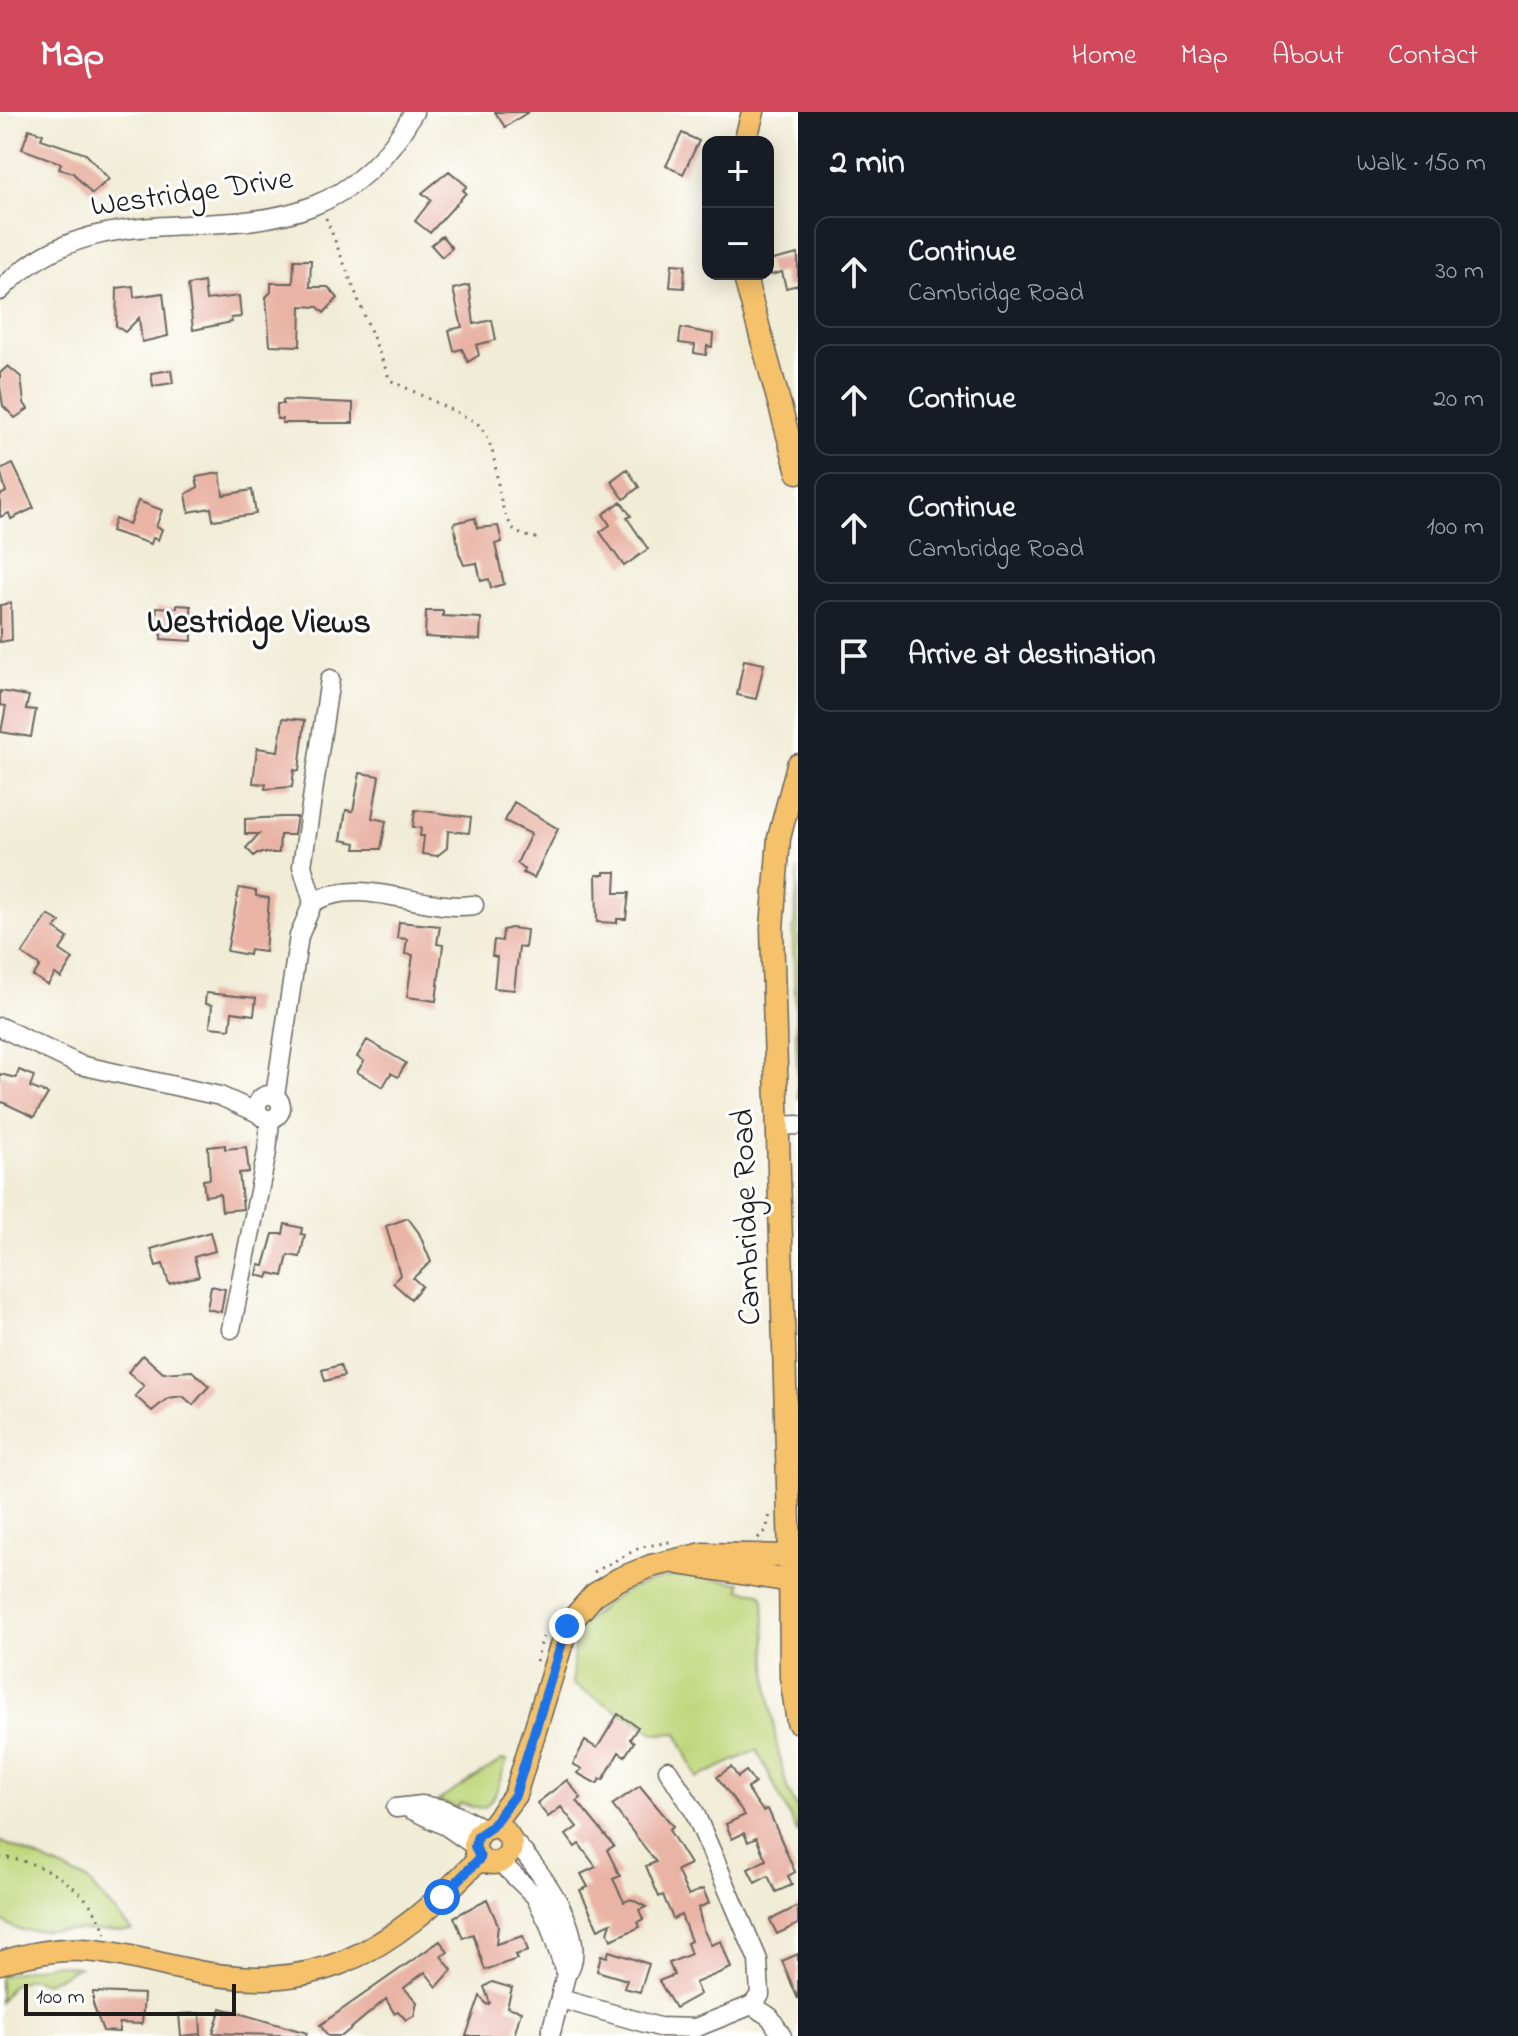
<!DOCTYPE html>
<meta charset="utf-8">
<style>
body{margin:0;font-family:"Indie Flower",sans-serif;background:#20242c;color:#f1f3f6}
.controls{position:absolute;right:24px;top:24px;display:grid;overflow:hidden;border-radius:16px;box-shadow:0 4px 20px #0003}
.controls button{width:72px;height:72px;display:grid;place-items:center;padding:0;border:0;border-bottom:2px solid #363941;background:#171b24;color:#f1f3f6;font:40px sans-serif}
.scale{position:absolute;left:24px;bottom:20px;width:212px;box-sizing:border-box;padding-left:8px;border:4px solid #1c1c1c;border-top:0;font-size:22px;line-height:28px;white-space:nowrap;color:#1c1c1c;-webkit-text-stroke:6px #fff;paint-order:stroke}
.stop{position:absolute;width:24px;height:24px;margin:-18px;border:6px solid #1a73e8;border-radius:50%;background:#fff}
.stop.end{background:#1a73e8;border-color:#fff;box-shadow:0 2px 8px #0008}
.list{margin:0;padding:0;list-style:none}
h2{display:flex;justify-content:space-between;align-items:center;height:104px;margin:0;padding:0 32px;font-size:34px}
h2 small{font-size:26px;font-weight:400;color:#9ea1a6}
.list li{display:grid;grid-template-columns:52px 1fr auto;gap:24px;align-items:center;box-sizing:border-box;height:112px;margin:0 16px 16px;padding:0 16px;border:2px solid #363941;border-radius:16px}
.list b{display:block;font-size:30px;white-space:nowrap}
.list p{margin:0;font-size:26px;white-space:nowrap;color:#9ea1a6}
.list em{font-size:26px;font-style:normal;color:#9ea1a6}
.icon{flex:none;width:44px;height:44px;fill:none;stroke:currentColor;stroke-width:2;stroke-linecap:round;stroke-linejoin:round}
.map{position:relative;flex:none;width:798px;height:1924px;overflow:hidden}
header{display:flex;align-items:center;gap:48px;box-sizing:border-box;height:112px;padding:0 40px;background:#d1495b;color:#fff}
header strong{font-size:38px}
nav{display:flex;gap:44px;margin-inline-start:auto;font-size:28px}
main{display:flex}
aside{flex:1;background:#171b24}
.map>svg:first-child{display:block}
.green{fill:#bfd67a;stroke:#6e794b;stroke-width:2}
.building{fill:#e9b4a6}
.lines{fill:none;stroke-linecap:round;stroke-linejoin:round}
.minor-casing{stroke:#67655d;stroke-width:21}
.major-casing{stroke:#67655d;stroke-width:25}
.path{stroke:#67655d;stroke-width:3;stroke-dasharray:2 6;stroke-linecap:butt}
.minor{stroke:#fff;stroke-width:18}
.major{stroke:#f5c16b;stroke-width:22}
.route{stroke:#1a73e8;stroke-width:10}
.labels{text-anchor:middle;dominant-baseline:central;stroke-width:6;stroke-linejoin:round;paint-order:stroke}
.street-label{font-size:32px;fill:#1c1c1c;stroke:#fff}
.neighbourhood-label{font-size:34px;font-weight:bold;fill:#1c1c1c;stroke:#fff}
</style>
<header>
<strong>Map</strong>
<nav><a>Home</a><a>Map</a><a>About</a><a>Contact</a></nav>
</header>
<main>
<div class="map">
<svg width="798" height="1924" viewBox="0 0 798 1924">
<rect width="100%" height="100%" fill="#fff"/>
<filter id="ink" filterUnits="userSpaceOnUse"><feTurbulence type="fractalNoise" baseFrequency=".0125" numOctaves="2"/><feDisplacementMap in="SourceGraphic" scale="16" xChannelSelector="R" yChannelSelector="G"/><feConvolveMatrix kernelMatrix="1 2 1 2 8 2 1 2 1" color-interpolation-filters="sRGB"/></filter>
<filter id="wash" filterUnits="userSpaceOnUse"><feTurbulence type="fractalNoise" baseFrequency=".006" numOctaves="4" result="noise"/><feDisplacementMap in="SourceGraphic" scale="32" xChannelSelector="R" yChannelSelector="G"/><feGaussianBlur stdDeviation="1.8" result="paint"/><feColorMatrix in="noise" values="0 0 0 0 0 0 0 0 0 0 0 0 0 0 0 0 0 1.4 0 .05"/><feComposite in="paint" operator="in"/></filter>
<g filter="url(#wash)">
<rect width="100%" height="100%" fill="#f1ecd6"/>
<path class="green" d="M798 756V987L793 826Z
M691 1463 741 1471 740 1478 760 1481 764 1486 768 1572 776 1630 787 1676 798 1698V1722L757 1638 697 1666 677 1621 656 1622 572 1572 575 1520C613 1482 635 1467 691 1463Z
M502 1648H507L495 1683 485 1695 475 1696 460 1691 457 1696 438 1689Z
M0 1729 87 1768 132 1819 19 1818 0 1808Z
M53 1852 79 1855 46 1871 32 1866 12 1873 0 1890V1864Z"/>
<g id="blocks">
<path class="building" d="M495 0H528L505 15Z
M29 17 43 22 41 27 86 42 109 67 92 82 73 61 59 57 61 51 22 37Z
M682 21 699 29 683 62 666 54Z
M449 59 467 74 463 78 466 81 430 121 415 109 431 88 422 81Z
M442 124 452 136 442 145 431 133Z
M798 142V173L786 176 782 160 771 163 768 149Z
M294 148H311L310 175H328L338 186 324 201 318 195 301 194 300 234 270 233 266 185 271 180V171H293Z
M672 152 685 153 684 176 670 175Z
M204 170 206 188 239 184 241 205 231 206 232 210 193 218 188 173Z
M469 173 474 212 492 208 496 228 476 233 479 243 468 250 462 237 454 239 449 218 462 215 453 177Z
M133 174 134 185 163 181 168 224 142 230 139 206 125 220 116 214 117 176Z
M681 216 713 222 712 235 707 234 706 243 694 241 695 233 679 231Z
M8 254 21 265 24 291 28 297 15 306 3 294 0 275V261Z
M171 258 173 271 153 274 151 261Z
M283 288 353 291V311H282V307H277V292H283Z
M13 352 34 396 11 407 9 401 0 405V383L6 380 0 358Z
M627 357 639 375 624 387 611 369Z
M220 361 223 383 252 378 256 402 213 408 211 396 189 400 186 382 198 375 196 365Z
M138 389 162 398 156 415 162 417 158 428 153 426 151 432 111 419 115 407 129 413Z
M621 390 631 404 627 406 648 437 624 454 600 420 610 413 603 402Z
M475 406 477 416 498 414 502 430 495 432 504 472 491 476 489 467 481 469 477 451 464 453 459 441 454 411Z
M11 491 12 528 0 530V493Z
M177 493 191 494 192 529 161 527 162 506H156L157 495 177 496Z
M426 499H443V504L481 506 480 528 425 525Z
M744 548 764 552 756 587 737 583Z
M0 579 29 584 26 597 36 598 31 625 1 620 6 594 0 593Z
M283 606 305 608 299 659 294 658 292 675 265 677 266 672 253 671 257 636 278 639Z
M360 661 379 664 372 706 386 709 381 737H355L356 731 341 728 346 698 353 699Z
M514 690 558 717 534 766 523 761 525 758 517 751 531 722 505 709Z
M415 698 471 705 469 721 448 719 447 736 437 744 422 742 424 724H420L421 716 413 715Z
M282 705H297L296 710 294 723H280L279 741H257L254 744 246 736 259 722H245V707Z
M604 760H616L615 781H629L626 807H617V811L597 810 596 763H604Z
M239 776 256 779V784L269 786 265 840 250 838 249 843 227 839Z
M48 803 60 810 55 817 68 826 60 838 73 847 61 866 55 862 48 873 33 864 40 854 22 842Z
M399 810 440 814 437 832 443 833 436 889 407 885 413 843 405 842 407 827 397 826Z
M511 816 527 818 525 836 519 835 514 878 494 876 497 845 492 844 494 828 502 829 503 818Z
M206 881 256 886 254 903 232 900 230 917 210 915 212 893 205 892Z
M367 928 406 951 398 965 391 961 383 975 357 960 364 949 357 945Z
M19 958 34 964 30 975 48 982 34 1005 0 989V962L16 966Z
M225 1033V1037L246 1035 249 1060 239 1061 243 1097 222 1099 220 1082 205 1084 203 1068 210 1067 208 1035Z
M408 1106 419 1121 431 1150 413 1166 422 1174 411 1187 393 1171 400 1163 386 1114Z
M285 1112 302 1116 301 1122 305 1123 300 1145 288 1143 283 1164 270 1161 268 1166 257 1163 259 1153 264 1154 273 1122H283Z
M210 1120 215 1139 194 1145 199 1164 169 1172 163 1152 156 1154 151 1137Z
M211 1174 225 1177 221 1200 207 1197Z
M143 1243 163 1261 192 1259 209 1274 193 1293 183 1284 168 1286 152 1299 135 1284 144 1274 128 1260Z
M340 1253 344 1264 325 1269 322 1258Z
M618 1602 638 1615 630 1627 634 1630 625 1644 619 1640 603 1668 600 1667 597 1672 577 1661 582 1657 573 1652 585 1629 597 1636Z
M731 1655 738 1665 746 1659 755 1671 747 1677 763 1699 768 1697 795 1760 788 1764 792 1773 776 1780 768 1764 755 1771 748 1757 766 1748 756 1726 748 1730 744 1721 732 1727 726 1712 745 1703 717 1665Z
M567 1668 581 1686 577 1689 614 1734 607 1738 620 1764 613 1767 624 1790 631 1787 646 1795 639 1798 643 1807 638 1810 640 1815 611 1828 608 1821 611 1811 598 1817 580 1778 588 1775 581 1762 596 1755 579 1732 575 1735 566 1723 577 1715 561 1695 548 1705 537 1691Z
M640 1674 673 1714 669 1718 690 1752 677 1758 688 1783 703 1777 709 1791 698 1796 703 1817 711 1833 721 1829 731 1856 695 1871 700 1882 675 1896 659 1869 674 1863 669 1851 691 1842 687 1831 691 1829 681 1803 673 1807 663 1783 659 1785 646 1754 656 1750 612 1693Z
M487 1787 498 1813 496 1832 523 1824 528 1839 515 1843 517 1847 485 1858 473 1822 463 1826 454 1805Z
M798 1794V1812L777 1822 770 1808Z
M440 1829 448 1840 441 1844 452 1858 437 1875 425 1860 404 1876 417 1890 414 1904 406 1908 398 1899 394 1901 386 1887 342 1924H328L320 1913Z
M609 1839 649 1852 640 1880 624 1876 627 1868 597 1859 601 1843 607 1845Z
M798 1842V1887L782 1849Z
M492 1870 512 1876 507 1895 521 1899 514 1924H466L480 1884 487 1893 490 1891 484 1875Z
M93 1880 144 1882 142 1912 119 1911V1920L103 1919 93 1892Z
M221 1896 307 1921 306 1924 213 1921Z
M200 1901 201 1922 181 1924 179 1902Z"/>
</g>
</g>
<g filter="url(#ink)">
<use href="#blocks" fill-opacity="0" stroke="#67655d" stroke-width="2"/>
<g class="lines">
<g class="minor-casing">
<path id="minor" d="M0 179C123 46 307 192 414 0
M313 790C363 763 421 800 474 793
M0 915 80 953 220 984 258 1001
M257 995a12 12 0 1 1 24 0a12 12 0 1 1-24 0Z
M275 984 299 824 313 790 302 754 330 567
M777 1014 798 1013
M231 1217 267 1040 270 1008
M668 1658 694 1699 758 1848 760 1883 752 1893 770 1905 782 1924
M396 1696 422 1693 444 1697 485 1717
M410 1697 446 1714 475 1734
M509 1725C535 1751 594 1826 566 1863L550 1924
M500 1750 535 1784 549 1812 566 1863
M561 1887 659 1915 695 1916 752 1893"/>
</g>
<g class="major-casing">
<path id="major" d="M745 30 753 0
M744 162 798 360
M798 653 779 726 772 816 790 1444 791 1565 798 1610
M678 1451 791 1469
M491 1715 515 1683 567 1514 594 1483 619 1467 651 1454 703 1442 790 1444
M475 1733a18 18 0 1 1 36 0a18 18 0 1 1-36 0Z
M0 1851C75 1827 107 1840 179 1856 316 1888 388 1841 480 1746"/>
</g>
<path class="path" d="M326 106 390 268 476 310C504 337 490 385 513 416 520 425 533 425 542 427
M758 1426 766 1419 770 1402
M594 1460 641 1435 675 1429
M536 1549 543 1525
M0 1745C45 1749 93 1779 106 1823"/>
<use href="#minor" class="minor"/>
<use href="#major" class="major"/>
</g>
</g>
<g class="lines" filter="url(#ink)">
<path class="route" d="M442 1785 480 1746 475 1734 478 1724 491 1715 515 1683 567 1514"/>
</g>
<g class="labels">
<g class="street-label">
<text transform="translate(192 82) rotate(-8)">Westridge Drive</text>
<text transform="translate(748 1105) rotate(-92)">Cambridge Road</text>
</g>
<g class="neighbourhood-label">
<text x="259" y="512">Westridge Views</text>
</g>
</g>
</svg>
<div class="controls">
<button>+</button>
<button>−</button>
</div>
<div class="scale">100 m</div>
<div class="stop" style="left:442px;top:1785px"></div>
<div class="stop end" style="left:567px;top:1514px"></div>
</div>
<aside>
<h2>2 min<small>Walk · 150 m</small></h2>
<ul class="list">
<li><svg class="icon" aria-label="ahead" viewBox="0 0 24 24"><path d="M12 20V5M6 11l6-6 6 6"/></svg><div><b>Continue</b><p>Cambridge Road</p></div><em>30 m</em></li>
<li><svg class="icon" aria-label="ahead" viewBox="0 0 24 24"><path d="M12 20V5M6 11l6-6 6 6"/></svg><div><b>Continue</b></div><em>20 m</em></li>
<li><svg class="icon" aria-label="ahead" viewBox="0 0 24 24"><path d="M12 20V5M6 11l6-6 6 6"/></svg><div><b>Continue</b><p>Cambridge Road</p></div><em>100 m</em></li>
<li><svg class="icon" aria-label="arrive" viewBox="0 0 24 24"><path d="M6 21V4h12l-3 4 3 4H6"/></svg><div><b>Arrive at destination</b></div></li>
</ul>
</aside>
</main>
